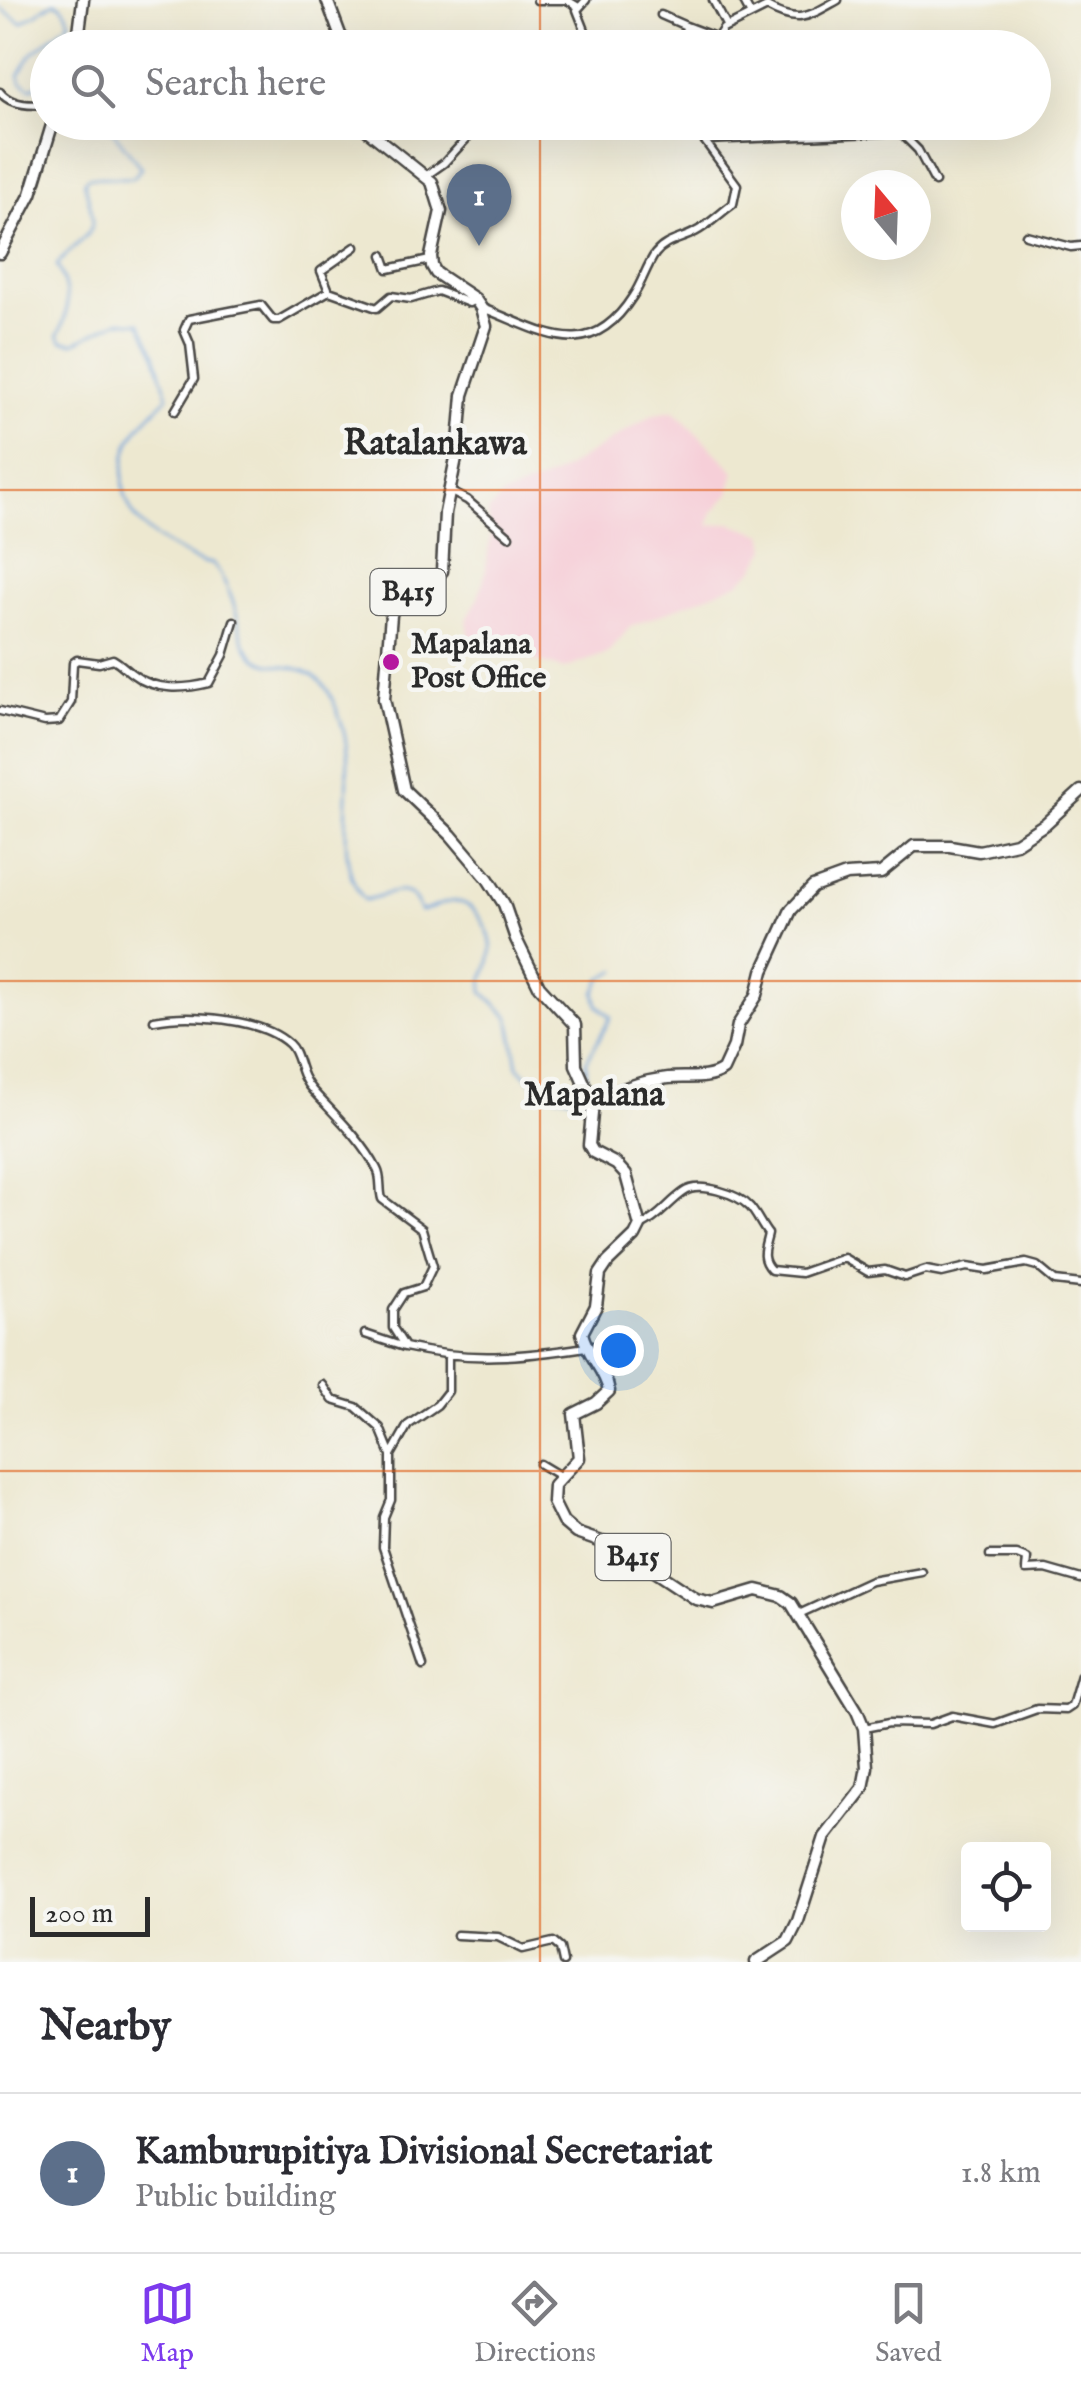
<!DOCTYPE html>
<style>
body{margin:0;font-family:"IM FELL English",serif;background:#f7f7f7;color:#2b2b33}
.controls{position:absolute;right:30px;bottom:30px;display:grid;overflow:hidden;border-radius:10px;box-shadow:0 10px 40px #0002}
.controls button{width:90px;height:90px;display:grid;place-items:center;padding:0;border:0;border-bottom:2px solid #e1e1e2;background:#fff;color:#2b2b33;font:50px sans-serif}
.compass{position:absolute;left:841px;top:170px;width:90px;height:90px;border-radius:50%;background:#fff;box-shadow:0 10px 40px #0002;rotate:341deg}
.scale{position:absolute;left:30px;bottom:25px;width:120px;box-sizing:border-box;padding-left:10px;border:5px solid #2b2b2b;border-top:0;font-size:28px;line-height:35px;white-space:nowrap;color:#2b2b2b;-webkit-text-stroke:8px #f6f6f2;paint-order:stroke}
.you{position:absolute;left:618px;top:1350px;width:35px;height:35px;margin:-25px;border:8px solid #fff;border-radius:50%;background:#1a73e8;box-shadow:0 0 0 15px #1a73e833}
.badge{display:grid;place-items:center;width:65px;height:65px;border-radius:50%;background:#7c3aed;color:#fff;font-size:32px;font-weight:700}
.pin{position:absolute;translate:-50% -82px;filter:drop-shadow(0 2px 5px #0008)}
.pin::after{content:'';position:absolute;top:52px;width:35px;height:30px;background:inherit;clip-path:polygon(0 0,100% 0,50% 100%)}
.list{margin:0;padding:0;list-style:none}
h2{display:flex;justify-content:space-between;align-items:center;height:130px;margin:0;padding:0 40px;font-size:42px}
h2 small{font-size:32px;font-weight:400;color:#7c7c81}
.list li{display:grid;grid-template-columns:65px 1fr auto;gap:30px;align-items:center;box-sizing:border-box;height:160px;padding:0 40px;border-top:2px solid #e1e1e2}
.list b{display:block;font-size:38px;white-space:nowrap}
.list p{margin:0;font-size:32px;white-space:nowrap;color:#7c7c81}
.list em{font-size:32px;font-style:normal;color:#7c7c81}
.icon{flex:none;width:55px;height:55px;fill:none;stroke:currentColor;stroke-width:2;stroke-linecap:round;stroke-linejoin:round}
.map{position:relative;flex:none;width:1081px;height:1962px;overflow:hidden}
.search{position:absolute;background:#fff;box-shadow:0 10px 40px #0002;left:30px;right:30px;top:30px;height:110px;display:flex;align-items:center;gap:25px;box-sizing:border-box;padding:0 35px;border-radius:55px;color:#7c7c81;font-size:38px}
.sheet{height:290px;background:#fff}
nav{display:flex;justify-content:space-around;align-items:center;box-sizing:border-box;height:140px;border-top:2px solid #e1e1e2;background:#fff;font-size:28px;color:#7c7c81}
nav a{display:grid;justify-items:center;gap:5px}
nav .on{color:#7c3aed}
.map>svg:first-child{display:block}
.built{fill:#f6cfd8}
.lines{fill:none;stroke-linecap:round;stroke-linejoin:round}
.stream{stroke:#6da0d8;stroke-width:2.5}
.minor-casing{stroke:#484744;stroke-width:11}
.major-casing{stroke:#484744;stroke-width:15}
.minor{stroke:#fff;stroke-width:6}
.major{stroke:#fff;stroke-width:10}
.grid{fill:none;stroke:#df570e;stroke-width:2.5;stroke-opacity:0.55}
.poi-dot{fill:#b5179e;stroke:#f6f6f2;stroke-width:4}
.labels{text-anchor:middle;dominant-baseline:central;stroke-width:9;stroke-linejoin:round;paint-order:stroke}
.shield{fill:#f6f6f2;stroke:#686867;stroke-width:2.5}
.shield-label{font-size:28px;font-weight:bold;fill:#2b2b2b}
.poi-label{font-size:30px;font-weight:bold;fill:#2b2b2b;stroke:#f6f6f2;text-anchor:start}
.quarter-label{font-size:35px;font-weight:bold;fill:#2b2b2b;stroke:#f6f6f2}
</style>
<div class="map">
<svg width="1081" height="1962" viewBox="0 0 1081 1962">
<rect width="100%" height="100%" fill="#f6f6f2"/>
<filter id="ink" filterUnits="userSpaceOnUse"><feTurbulence type="fractalNoise" baseFrequency=".01" numOctaves="2"/><feDisplacementMap in="SourceGraphic" scale="20" xChannelSelector="R" yChannelSelector="G"/><feConvolveMatrix kernelMatrix="1 2 1 2 8 2 1 2 1" color-interpolation-filters="sRGB"/></filter>
<filter id="wash" filterUnits="userSpaceOnUse"><feTurbulence type="fractalNoise" baseFrequency=".0048" numOctaves="4" result="noise"/><feDisplacementMap in="SourceGraphic" scale="40" xChannelSelector="R" yChannelSelector="G"/><feGaussianBlur stdDeviation="2.25" result="paint"/><feColorMatrix in="noise" values="0 0 0 0 0 0 0 0 0 0 0 0 0 0 0 0 0 1.4 0 .05"/><feComposite in="paint" operator="in"/></filter>
<g filter="url(#wash)">
<rect width="100%" height="100%" fill="#ede8d0"/>
<path class="built" d="M674 411 735 471 729 494 713 512 708 526 730 523 764 534 767 548 755 568 740 582 630 627 608 653 564 669 470 641 467 618 477 601 485 574 490 538 488 512 502 496 553 476 654 414Z"/>
<g class="lines">
<path class="stream" d="M0 8 22 23 54 2C64 5 67 12 70 22L31 55 19 75 21 82 31 88 48 80
M106 122 141 168 133 178 88 177 84 182C101 240 92 224 57 265 69 290 71 311 58 335L62 341 74 343 118 321 140 323 155 353 168 397C155 411 134 428 128 447 113 497 133 528 177 550 190 557 198 562 213 564 224 578 231 594 236 612 241 627 240 641 252 654 262 664 273 665 287 667 324 670 334 697 343 729 358 780 329 860 365 900 390 894 411 880 420 911 433 910 445 899 459 902 477 905 494 936 491 953 489 970 482 972 483 992L509 1017 518 1066 544 1094 572 1097 584 1088
M587 1081 586 1062 611 1017 598 1005 595 993 602 978 617 970"/>
</g>
</g>
<g filter="url(#ink)">
<g class="lines">
<g class="minor-casing">
<path id="minor" d="M537 0H567L577 6
M586 0 577 10 592 48
M713 0 727 27
M743 0 751 15
M767 7C799 25 809 16 838 0
M661 15 686 26
M683 48 686 26 715 37
M710 48 723 29 767 7
M0 92C11 106 31 106 48 104
M523 122 533 126 539 122
M705 140 900 132 918 150 935 182
M427 175 444 163 482 122
M1026 235 1071 247 1081 246
M383 255 388 269 430 260
M329 291 321 271 355 247
M482 308C542 330 588 367 633 296 642 283 646 267 655 254 666 240 681 240 695 232 709 225 720 213 733 204L737 185 704 140 705 122
M175 411 194 379 190 344 184 330 189 319 261 305 273 320H279L329 291 377 308 391 296 411 299 438 291 469 303 475 300
M451 492 467 500 509 536
M0 711 45 722 59 721 71 702 73 663 77 660 99 663 113 659C122 664 126 670 134 675 154 691 185 689 209 683L224 655 234 621
M154 1020C189 1013 261 1018 289 1044 300 1054 297 1074 313 1091 335 1115 362 1140 377 1169 382 1178 379 1189 382 1199L422 1229 433 1266 423 1287 404 1293 393 1310V1328L405 1347C470 1362 520 1357 586 1347
M641 1226C660 1217 668 1203 684 1192 699 1181 738 1194 750 1207 757 1215 761 1225 768 1234 765 1248 759 1258 771 1270L801 1273 844 1258 868 1272 885 1270 905 1277 926 1270 942 1273 967 1267 987 1270 1026 1263 1037 1266 1055 1281 1081 1284
M365 1334 404 1347
M323 1385 333 1400 356 1407 380 1428 391 1455
M540 1464 560 1476
M990 1555H1017L1027 1559 1026 1570 1046 1569 1081 1579
M799 1614 871 1581 922 1572
M423 1666 383 1547 384 1517 391 1500V1455L408 1425 437 1405 448 1391V1357
M864 1728 889 1723 930 1724 952 1716 995 1724 1037 1709 1066 1710 1072 1706 1081 1675
M457 1935 498 1937 523 1949 553 1942 560 1948 563 1962"/>
</g>
<g class="major-casing">
<path id="major" d="M327 0 345 48
M77 48 83 0
M357 122 432 182 441 211 431 256 432 266 436 273 475 299 481 308 486 326 463 395 459 443 445 513 442 571 431 584 396 599 391 615 384 699 404 790 451 835 488 879 504 904 516 939 539 986 575 1025 576 1065 593 1103 589 1145 593 1152 616 1164 626 1175 640 1226 635 1236 608 1262 600 1274 596 1306 582 1333C587 1355 606 1371 609 1391L596 1403 574 1414 579 1458 554 1485 553 1502 563 1522 576 1533 619 1548 696 1599 713 1603 757 1590 781 1596 791 1603 857 1711 864 1728 867 1767 863 1788 825 1837 798 1921 788 1941 756 1962
M0 253 31 194 53 122
M593 1103C618 1090 640 1081 668 1078 687 1076 707 1081 723 1070L734 1046 738 1025 757 995 763 971 791 910 813 887 846 875 881 873 914 846H950L979 851 1016 843 1045 824 1081 791"/>
</g>
<use href="#minor" class="minor"/>
<use href="#major" class="major"/>
</g>
</g>
<path class="grid" d="M540 0V48M540 122V1962M0 490H1081M0 981H1081M0 1471H1081"/>
<circle class="poi-dot" cx="391" cy="662" r="10"/>
<g class="labels">
<g class="shield">
<rect x="370.5" y="569" width="75" height="46" rx="8"/>
<rect x="595.5" y="1534" width="75" height="46" rx="8"/>
</g>
<g class="shield-label">
<text x="408" y="592">B415</text>
<text x="633" y="1557">B415</text>
</g>
<g class="poi-label">
<text x="411" y="645">Mapalana<tspan x="411" dy="34">Post Office</tspan></text>
</g>
<g class="quarter-label">
<text x="435" y="444">Ratalankawa</text>
<text x="594" y="1095">Mapalana</text>
</g>
</g>
</svg>
<div class="controls">
<button><svg class="icon" aria-label="locate" viewBox="0 0 24 24"><circle cx="12" cy="12" r="6"/><path d="M12 2v4M12 18v4M2 12h4M18 12h4"/></svg></button>
</div>
<svg class="compass" viewBox="-18 -18 36 36"><path d="M0-13l5 13h-10z" fill="#e53935"/><path d="M0 13l5-13h-10z" fill="#7c7c81"/></svg>
<div class="scale">200 m</div>
<div class="you"></div>
<div class="pin badge" style="left:479px;top:246px;background:#5c6f8a">1</div>
<div class="search"><svg class="icon" aria-label="search" viewBox="0 0 24 24"><circle cx="10" cy="10" r="6"/><path d="M15 15l6 6"/></svg>Search here</div>
</div>
<section class="sheet">
<h2>Nearby<small></small></h2>
<ul class="list">
<li><span class="badge" style="background:#5c6f8a">1</span><div><b>Kamburupitiya Divisional Secretariat</b><p>Public building</p></div><em>1.8 km</em></li>
</ul>
</section>
<nav>
<a class="on"><svg class="icon" aria-label="map" viewBox="0 0 24 24"><path d="M3 6l6-2 6 2 6-2v14l-6 2-6-2-6 2zM9 4v14M15 6v14"/></svg>Map</a>
<a><svg class="icon" aria-label="directions" viewBox="0 0 24 24"><path d="M12 3l9 9-9 9-9-9zM9 14v-3h6M13 9l2 2-2 2"/></svg>Directions</a>
<a><svg class="icon" aria-label="saved" viewBox="0 0 24 24"><path d="M7 4h10v16l-5-4-5 4z"/></svg>Saved</a>
</nav>
